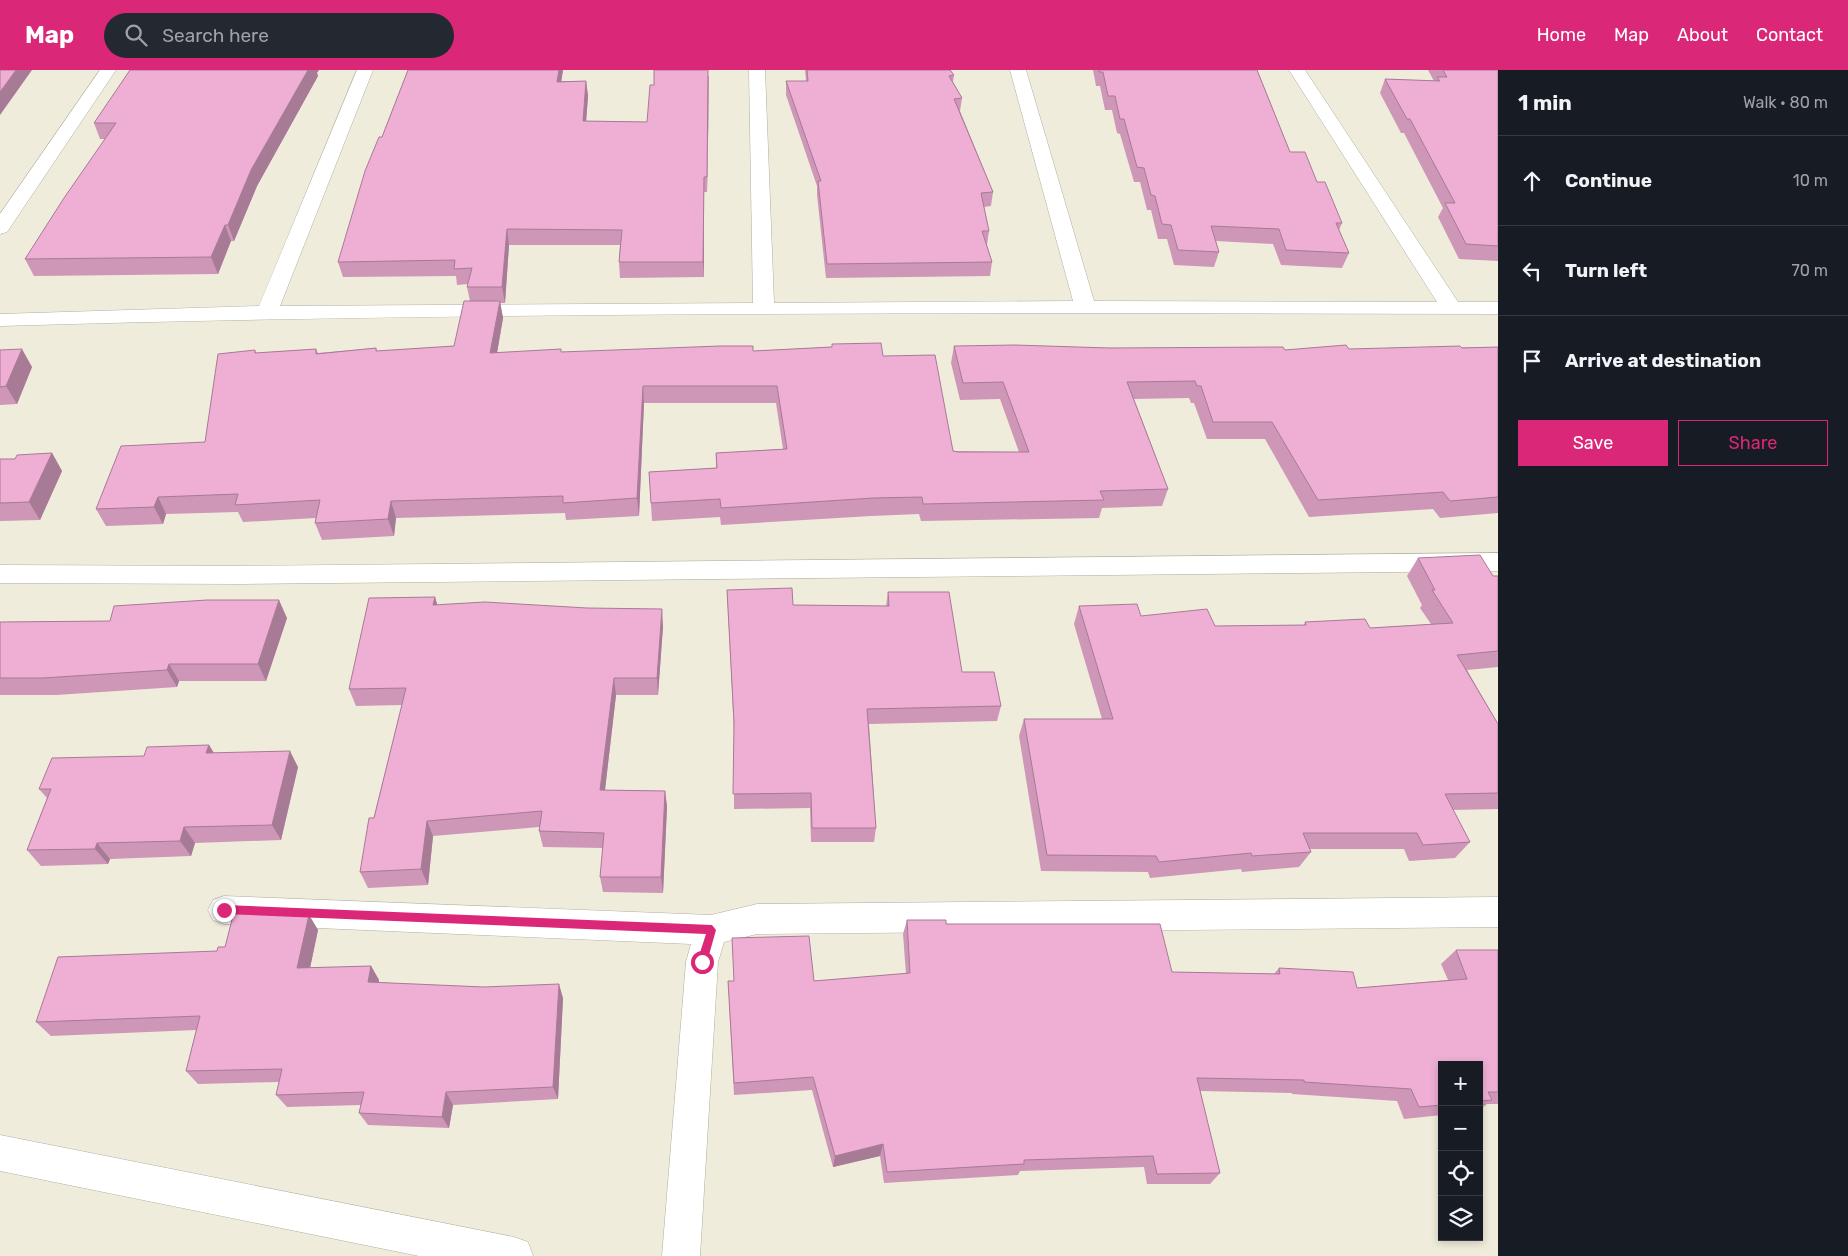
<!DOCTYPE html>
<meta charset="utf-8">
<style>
body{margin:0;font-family:Rubik,sans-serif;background:#242831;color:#f1f3f6}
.controls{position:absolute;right:15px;bottom:15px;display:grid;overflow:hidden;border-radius:0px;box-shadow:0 2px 8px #0003}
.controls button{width:45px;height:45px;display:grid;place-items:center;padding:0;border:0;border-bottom:1px solid #363941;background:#171b24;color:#f1f3f6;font:25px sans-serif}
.stop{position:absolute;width:15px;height:15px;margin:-11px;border:4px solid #db2777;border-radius:50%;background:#fff}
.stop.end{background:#db2777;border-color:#fff;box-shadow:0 1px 5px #0008}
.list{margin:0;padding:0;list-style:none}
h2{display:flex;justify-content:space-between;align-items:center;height:65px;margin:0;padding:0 20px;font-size:21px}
h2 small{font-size:16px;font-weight:400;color:#9ea1a6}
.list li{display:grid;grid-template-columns:32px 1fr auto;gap:15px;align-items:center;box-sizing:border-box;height:90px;padding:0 20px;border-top:1px solid #363941}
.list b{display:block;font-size:19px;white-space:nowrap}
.list em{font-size:16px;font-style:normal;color:#9ea1a6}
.actions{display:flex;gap:10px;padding:15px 20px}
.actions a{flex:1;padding:11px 0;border:1px solid #db2777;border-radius:0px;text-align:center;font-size:18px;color:#db2777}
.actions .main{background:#db2777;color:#fff}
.icon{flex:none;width:28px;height:28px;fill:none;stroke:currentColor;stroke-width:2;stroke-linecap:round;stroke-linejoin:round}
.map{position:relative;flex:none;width:1498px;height:1186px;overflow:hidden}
header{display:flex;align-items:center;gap:30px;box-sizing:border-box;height:70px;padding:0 25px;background:#db2777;color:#fff}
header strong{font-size:24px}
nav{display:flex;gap:28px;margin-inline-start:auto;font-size:18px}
.search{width:350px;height:45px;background:#242831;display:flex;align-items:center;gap:12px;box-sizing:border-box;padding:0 18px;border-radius:28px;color:#9ea1a6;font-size:19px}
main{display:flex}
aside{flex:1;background:#171b24}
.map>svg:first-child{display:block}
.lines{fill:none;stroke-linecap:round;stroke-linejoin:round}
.street-casing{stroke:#b1ae9f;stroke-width:1}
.secondary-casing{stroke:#b1ae9f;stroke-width:1}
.street{fill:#fff;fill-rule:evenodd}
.secondary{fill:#fff;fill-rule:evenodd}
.wall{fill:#ce96b7}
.shaded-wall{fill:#a77a95}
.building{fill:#efafd5;stroke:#a77a95}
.route{fill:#db2777}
</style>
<header>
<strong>Map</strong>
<div class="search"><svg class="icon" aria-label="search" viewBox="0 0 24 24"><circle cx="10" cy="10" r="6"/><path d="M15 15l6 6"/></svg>Search here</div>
<nav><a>Home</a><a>Map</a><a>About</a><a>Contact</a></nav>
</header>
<main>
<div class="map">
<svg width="1498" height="1186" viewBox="0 0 1498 1186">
<rect width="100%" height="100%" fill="#efecdc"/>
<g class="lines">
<g class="street-casing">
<path id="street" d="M100 0H116L7 162 0 164V144Z
M357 0H373L280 236 753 233 749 0H765L774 233 1073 231 1010 0H1026L1094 231 1437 232 1289 0H1305L1458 232H1498V244C999 243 499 241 0 256V244L259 236Z
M1498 483V501L241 514 0 513V495L241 496Z
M224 826 711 845 757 834 1498 827V857L757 864 724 872 718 892 700 1186H662L686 892 691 874 224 854 213 850 208 840 213 830Z"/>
</g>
<g class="secondary-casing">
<path id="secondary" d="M0 1065 514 1167 528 1172 533 1186H419L0 1101Z"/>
</g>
<use href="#street" class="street"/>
<use href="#secondary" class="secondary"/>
</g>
<path class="wall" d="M408 0H563L561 11H586L588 26 586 51 647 52 654 15 709 6 707 122H704V207L620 208 619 192 620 175H509L505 233H500L503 248 497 283 753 281 832 277V274L883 286 953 381 1019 382 1000 329 960 330 951 293 954 276 1285 280 1498 277V443L1440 448 1433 439 1309 447 1265 369H1207L1194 333H1191L1189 328 1134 329 1168 419 1162 436 1102 438 1099 448 921 451 919 444 871 446 721 455 720 447 652 451 649 402 716 398V383L783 379 776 333H644L639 446 566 450 565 443 396 448 394 466 322 470 315 453 316 448 243 452 238 442 166 444 163 454 106 456 96 439 205 372 255 280 256 283 316 279 318 283 376 278 377 281 454 276 470 231 467 217 468 214 457 215 456 206 343 207 338 192 382 67Z
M805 0H950L954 5 953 12 962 28 960 41 993 122 991 136 984 137 989 161 987 175 992 192 990 206 826 208 817 125V116L786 25V11H806Z
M1093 0H1257L1290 82 1317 112 1342 153 1339 160 1349 183 1342 198 1281 195 1273 174 1216 171 1219 182 1214 197 1174 195 1167 169H1158L1151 140H1147L1140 112H1134L1120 64 1117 63 1112 40H1105L1100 16H1096Z
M1428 0H1498V191L1459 189 1438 147 1443 138 1404 63H1401L1380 23 1385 9 1434 11Z
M317 3 318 6 257 116 234 171H231L218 204 34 206 25 189 105 69H100L94 53Z
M0 280 32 297 17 334 0 335Z
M52 383 62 401 40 450 0 451V389H15Z
M1418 488 1493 506H1498V597L1467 600 1498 654V739L1453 740 1470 772 1455 788 1409 791 1404 779H1310L1311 782 1299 797 1242 802 1241 799 1150 808 1148 802 1041 801 1019 666 1024 649H1102L1074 554 1079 536 1141 546 1215 556 1304 555 1305 552 1370 558 1431 554 1420 538 1422 535 1407 506Z
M727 520 793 535 886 536 888 522 962 602 1001 636 997 651 869 654 876 758 874 772H811L810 738 734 739V662Z
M435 527 437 535 663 556 658 625H616L605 720 665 721 667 737 663 823 603 822 600 807 603 778 543 777 539 761V757L433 766 428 815 368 818 360 802 402 635 356 636 349 619Z
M287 548 266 611H179L177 617 56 625H0V552L110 551Z
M209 675 214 683 298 697 281 770 195 773 191 786 110 789 108 794 41 796 27 780 47 728 39 719 144 686Z
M309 845 318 860 310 898 371 896 379 910V912L563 928 558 1029 453 1035 449 1058 368 1055 359 1043 361 1035 287 1037 276 1025 279 1012 198 1014 186 1001 196 960 51 966 36 952 217 881 225 877Z
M907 850 946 854 1172 902 1274 904 1279 898 1357 918 1448 910 1441 894 1456 880H1498V1034H1487L1479 1040V995H1442V1045L1404 1049 1397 1031 1292 1024V1023L1200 1021 1220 1103 1210 1114H1147L1144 1097 1020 1101 1018 1105 884 1113 880 1086 833 1097 812 1020 734 1025 728 911H814L906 904 903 864Z"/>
<path class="shaded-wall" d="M16 0H32L0 45V22Z
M308 0H319L317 3 318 6 257 116 234 171 228 155 251 100Z
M559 0H563L559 26 557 12Z
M709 6V21L707 122V107Z
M586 11 588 26 585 66 583 51Z
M704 107V207L703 192Z
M225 155 231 171 218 204 211 187Z
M507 159 509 175 505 233 502 217Z
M500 231 503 248 494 300 490 283Z
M22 279 32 297 17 334 6 316Z
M643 316 644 333 639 446 637 428Z
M52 383 62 401 40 450 29 432Z
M158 427 166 444 163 454 154 437Z
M391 431 396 448 394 466 388 449Z
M435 527 440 544 433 535Z
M279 530 287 548 266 611 258 594Z
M662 539 663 556 658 625 657 608Z
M169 594 179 611 177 617 167 600Z
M614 608 616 625 603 737 600 720Z
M209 675 219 692 206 683Z
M290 681 298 697 281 770 272 755Z
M665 721 667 737 663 823 661 807Z
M427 751 433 766 428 815 421 799Z
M184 757 195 773 191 786 180 771Z
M97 773 110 789 108 794 95 779Z
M309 845 318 860 307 912 297 898Z
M371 896 379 910 376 926 368 912Z
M559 914 563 928 558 1029 553 1017Z
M446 1022 453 1035 449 1058 442 1047Z
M883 1074 880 1086 833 1097 835 1086Z"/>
<path class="building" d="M0 0H16L0 22Z
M130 0H308L251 100 228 155H225L211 187 25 189 64 128 116 53H94Z
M408 0H559L557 12 586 11 583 51 647 52 650 15H654V0H708L707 107H704L703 192H619L622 160 507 159 502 217H467L472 198 454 199 455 190 338 192 365 101 379 67H382Z
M807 0H950L954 5 949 6 962 28 954 29 993 122 981 123 989 161H982L992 192 827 194 818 111H821L786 11H808Z
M1099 0H1257L1290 82H1305L1317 112H1325L1342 153H1336L1349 183 1286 180 1279 159 1211 156 1219 182 1178 180 1171 155 1162 154 1155 126 1151 125 1144 98 1137 97 1124 49H1120L1115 26H1108L1103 2H1099Z
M1443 0H1498V176L1466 174 1445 133H1455L1410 49H1407L1385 9 1440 11 1437 7H1447Z
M464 231H500L490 283 561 279V282L720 276H753V281L832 277V274L881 273 883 286 935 285 953 381 958 382H1029L1003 312 963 313 954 276 1015 275 1109 278 1283 277 1285 280 1346 275 1349 279 1460 276 1462 278 1498 277V427L1450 431 1443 422 1318 430 1272 352H1213L1201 316H1197L1195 311 1127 312 1168 419 1100 421 1104 430 923 434 922 427 873 428 721 438 720 429 651 433 649 402 717 398 716 383 787 379 777 316H643L637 428 563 433V426L391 431 388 449 315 453 320 430 235 435 238 424 158 427 154 437 96 439 121 376 205 372 218 284 255 280V283L316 279V284L376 278V281L454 276Z
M22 279 6 316 0 317V280Z
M52 383 29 432 0 433V389H15L17 385Z
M1480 485 1493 506H1498V581L1457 585 1498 654V723L1445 724 1470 772 1423 775 1417 763H1303L1311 782 1252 786 1251 783 1159 792 1156 786 1047 785 1024 649H1113L1079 536 1137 534 1141 546 1207 539 1215 556 1306 555 1305 552 1365 549 1370 558 1453 553 1432 520H1435L1418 488Z
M792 518 793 535 889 536 888 522H949L962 602H994L1001 636 867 639 876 758H812L811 723 733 724 734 652 727 520Z
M435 527 433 535 485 532 587 538 662 539 657 608H614L600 720 665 721 661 807H600L604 763 539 761 542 741 427 751 421 799 360 802 369 748H374L406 618 349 619 369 528Z
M207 530H279L258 594H169L167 600 43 608H0V552L110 551 114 536Z
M209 675 206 683 290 681 272 755 184 757 180 771 97 773 95 779 27 780 51 719H39L52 688 144 686 147 677Z
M234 842 309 845 297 898 371 896 368 912 484 917 559 914 553 1017 446 1022 442 1047 359 1043 364 1022 276 1025 282 999 186 1001 200 946 36 952 58 887 217 881 218 877H225Z
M907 850H946V854H1160L1172 902 1280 904 1279 898 1353 902 1357 918 1467 909 1456 880H1498V1022H1488L1492 1030 1479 1031V995H1442V1035L1419 1037 1411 1019 1304 1012V1010L1197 1008 1220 1103 1157 1104 1153 1086 1024 1090V1094L887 1102 883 1074 835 1086 813 1007 734 1013 728 911H734L732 868 809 866 814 911 910 903Z"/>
<path class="route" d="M224 835 712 855 716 860 707 892 702 897 697 892 706 864 224 844 219 840Z"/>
</svg>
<div class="controls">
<button>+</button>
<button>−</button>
<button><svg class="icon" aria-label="locate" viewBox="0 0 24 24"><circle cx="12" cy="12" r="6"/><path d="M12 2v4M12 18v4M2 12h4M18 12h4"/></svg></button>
<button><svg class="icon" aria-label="layers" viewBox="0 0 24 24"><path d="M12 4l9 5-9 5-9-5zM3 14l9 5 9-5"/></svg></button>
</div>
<div class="stop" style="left:702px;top:892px"></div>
<div class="stop end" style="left:224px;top:840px"></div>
</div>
<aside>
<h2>1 min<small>Walk · 80 m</small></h2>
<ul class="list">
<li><svg class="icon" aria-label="ahead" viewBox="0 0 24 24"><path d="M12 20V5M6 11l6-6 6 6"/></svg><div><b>Continue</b></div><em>10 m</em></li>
<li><svg class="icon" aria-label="left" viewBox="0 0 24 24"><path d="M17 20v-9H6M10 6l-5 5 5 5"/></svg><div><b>Turn left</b></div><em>70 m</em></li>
<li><svg class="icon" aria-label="arrive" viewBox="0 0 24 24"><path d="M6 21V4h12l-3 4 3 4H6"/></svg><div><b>Arrive at destination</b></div></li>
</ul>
<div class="actions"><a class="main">Save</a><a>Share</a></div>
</aside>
</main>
